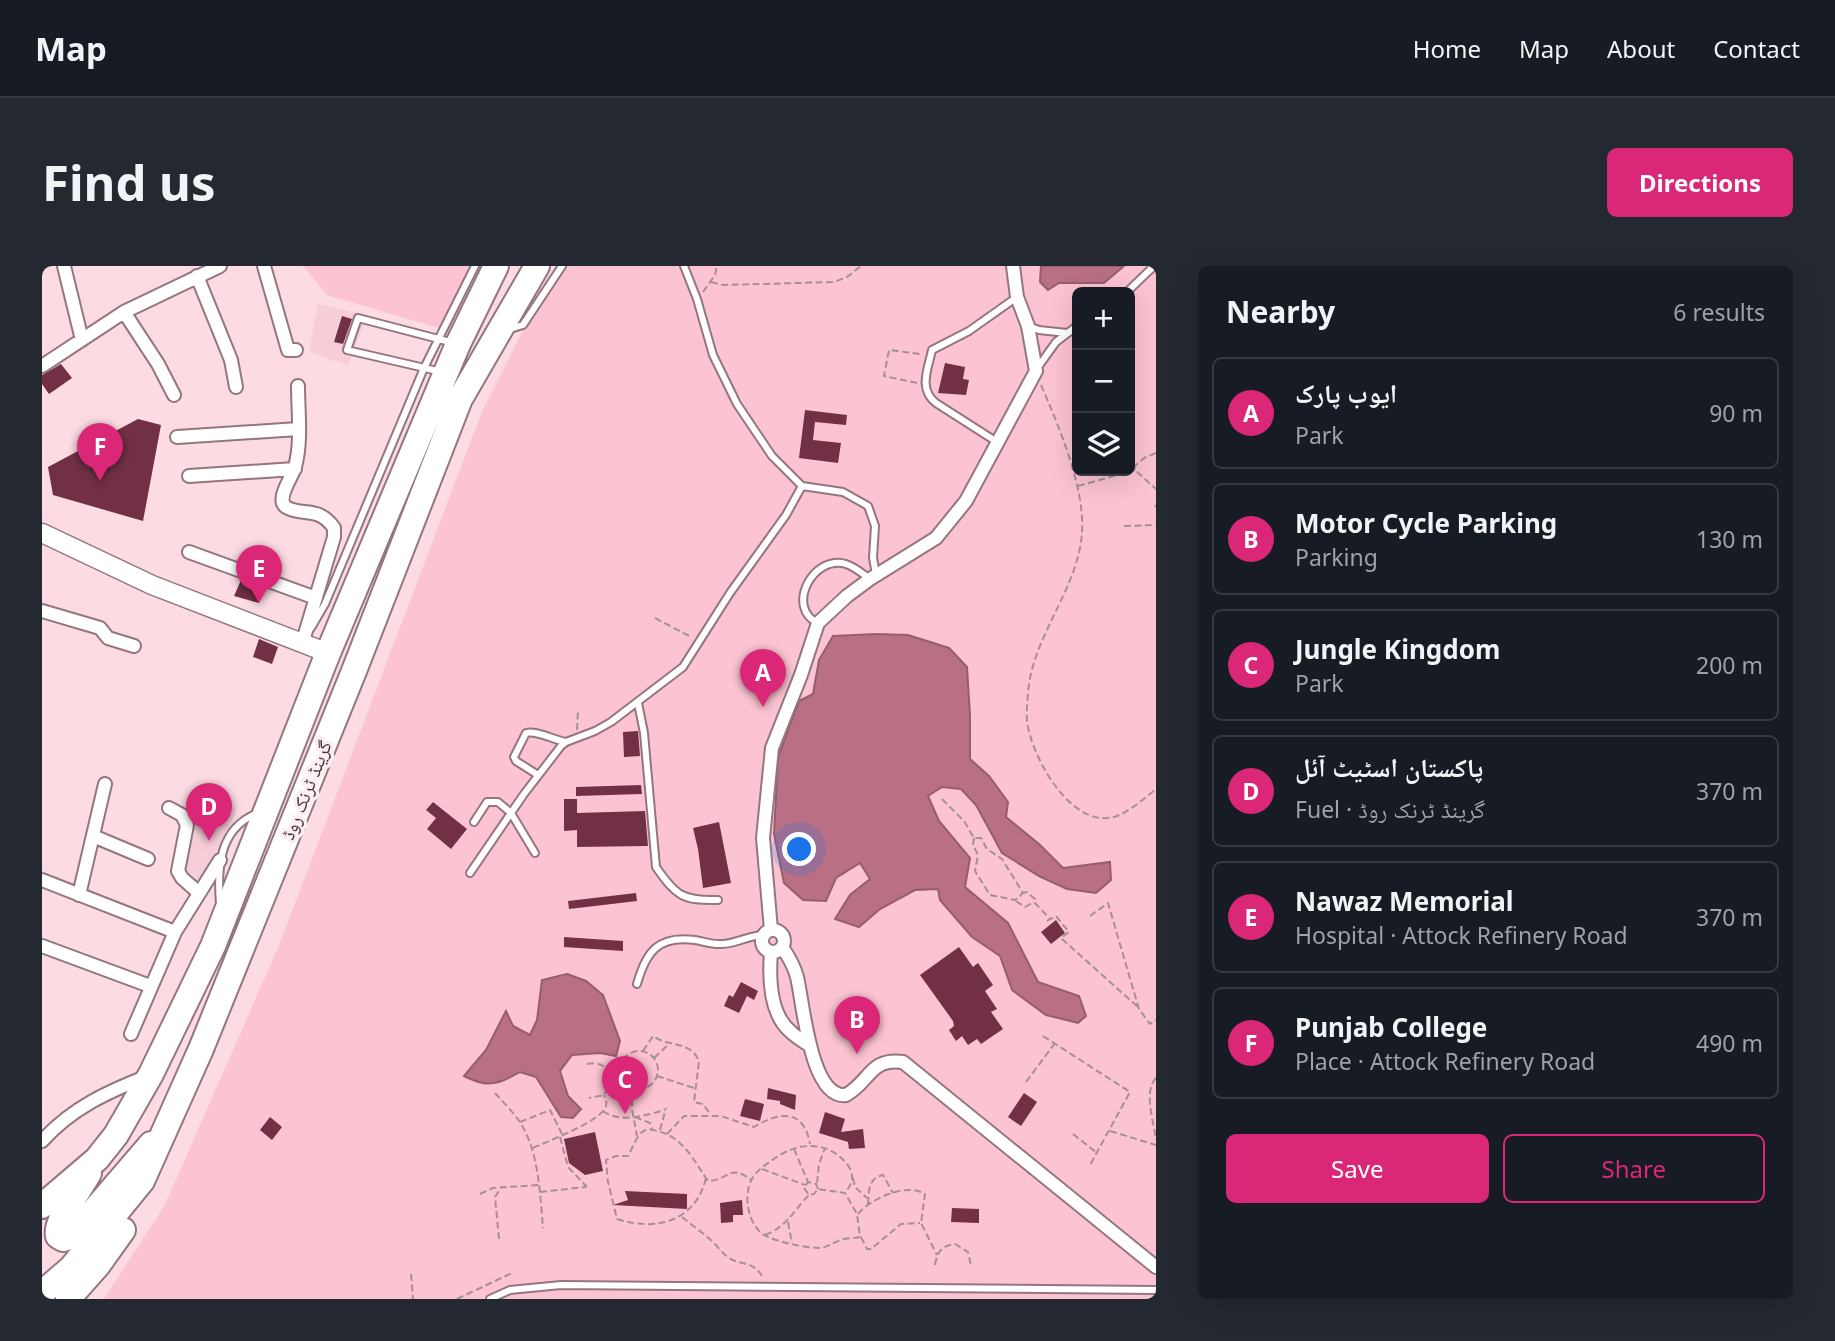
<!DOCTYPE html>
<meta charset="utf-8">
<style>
body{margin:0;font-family:"Noto Sans","Noto Naskh Arabic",sans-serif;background:#242831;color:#f1f3f6}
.controls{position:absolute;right:21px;top:21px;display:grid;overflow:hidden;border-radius:10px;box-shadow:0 7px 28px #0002}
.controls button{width:63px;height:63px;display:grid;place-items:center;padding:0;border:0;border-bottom:2px solid #363941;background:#171b24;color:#f1f3f6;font:35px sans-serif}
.you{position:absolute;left:758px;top:584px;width:24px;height:24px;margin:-18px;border:5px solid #fff;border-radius:50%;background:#1a73e8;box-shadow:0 0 0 10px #1a73e833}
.badge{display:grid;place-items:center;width:46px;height:46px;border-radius:50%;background:#db2777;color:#fff;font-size:23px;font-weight:700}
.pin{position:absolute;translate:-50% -58px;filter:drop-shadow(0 2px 4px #0008)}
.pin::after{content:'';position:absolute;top:37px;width:24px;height:21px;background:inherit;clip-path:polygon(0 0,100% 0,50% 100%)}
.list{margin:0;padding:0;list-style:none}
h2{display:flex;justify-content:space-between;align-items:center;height:91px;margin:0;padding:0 28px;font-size:30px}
h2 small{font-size:23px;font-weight:400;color:#9ea1a6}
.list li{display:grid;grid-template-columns:46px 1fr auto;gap:21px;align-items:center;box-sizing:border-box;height:112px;margin:0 14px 14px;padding:0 14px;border:2px solid #363941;border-radius:10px}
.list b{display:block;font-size:26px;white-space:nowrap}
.list p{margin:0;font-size:23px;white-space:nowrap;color:#9ea1a6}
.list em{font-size:23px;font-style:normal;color:#9ea1a6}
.actions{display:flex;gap:14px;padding:21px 28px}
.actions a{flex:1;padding:16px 0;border:2px solid #db2777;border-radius:10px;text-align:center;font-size:24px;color:#db2777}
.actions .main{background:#db2777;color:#fff}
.icon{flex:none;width:38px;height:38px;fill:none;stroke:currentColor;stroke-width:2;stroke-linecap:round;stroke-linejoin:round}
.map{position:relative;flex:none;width:1114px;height:1033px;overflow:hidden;border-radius:10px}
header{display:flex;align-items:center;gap:42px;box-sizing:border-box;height:98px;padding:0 35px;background:#171b24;border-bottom:2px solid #363941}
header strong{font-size:33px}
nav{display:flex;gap:38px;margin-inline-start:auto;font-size:24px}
.intro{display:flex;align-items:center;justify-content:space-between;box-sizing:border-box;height:168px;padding:0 42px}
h1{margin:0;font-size:49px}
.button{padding:18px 32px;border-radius:10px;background:#db2777;color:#fff;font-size:24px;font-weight:700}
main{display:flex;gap:42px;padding:0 42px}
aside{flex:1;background:#171b24;border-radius:10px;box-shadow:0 7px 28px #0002}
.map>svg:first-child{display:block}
.built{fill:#f7ced8}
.green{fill:#fcc3d2;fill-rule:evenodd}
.water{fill:#b96f84;stroke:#955e6e;stroke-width:2}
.building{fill:#723045}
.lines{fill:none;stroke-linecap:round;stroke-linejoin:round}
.lane-casing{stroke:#94767e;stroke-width:10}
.street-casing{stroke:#94767e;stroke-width:16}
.secondary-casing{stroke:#94767e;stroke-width:21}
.highway-casing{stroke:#94767e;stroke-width:28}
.path{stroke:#a79095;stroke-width:2;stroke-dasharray:7 3.5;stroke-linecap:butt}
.lane{stroke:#fff;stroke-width:6}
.street{stroke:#fff;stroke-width:12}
.secondary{stroke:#fff;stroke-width:18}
.highway{stroke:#fff;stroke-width:24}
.labels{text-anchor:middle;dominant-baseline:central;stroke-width:7;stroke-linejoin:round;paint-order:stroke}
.street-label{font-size:19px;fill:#423639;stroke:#fceef1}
</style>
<header>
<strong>Map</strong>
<nav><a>Home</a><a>Map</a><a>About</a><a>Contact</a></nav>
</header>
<div class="intro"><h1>Find us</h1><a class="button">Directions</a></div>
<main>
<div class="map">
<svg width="1114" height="1033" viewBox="0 0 1114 1033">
<rect width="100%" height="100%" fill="#fcdbe3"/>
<path class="built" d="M276 38 326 49 306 99 267 86Z
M162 533 195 541 165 616 156 620 141 602Z"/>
<path class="green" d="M261 0H432L400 63 285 29Z
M518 0H1114V1033H62L123 939 238 677 441 143 502 23ZM1035 26H1088V205H1035Z"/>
<path class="water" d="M999 0H1082L1062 17H1017L1006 24 998 16Z
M835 368 866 369 907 382 925 401 928 450V493L947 510 966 536 964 551 997 578 1021 602 1068 596 1069 614 1054 627 1025 623 997 610 960 587 934 539 919 523 900 521 886 530 897 555 928 592 923 621 966 657 996 716 1037 730 1044 750 1036 757 1004 749 970 724 958 690 930 671 898 634 896 623 873 624 838 643 817 661 793 653 808 629 828 613 818 597 794 612 784 635 761 634 742 617 732 568 736 492 757 435 771 428 777 394 791 370Z
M525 708 544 715 561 729 578 775 574 790 558 787 530 789 518 805 526 830 539 843 531 852 519 851 494 811 478 806C455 819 445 822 422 810L444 784 464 745 471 760 488 769 495 754 500 714Z"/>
<path class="building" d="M300 50 310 53 301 78 292 76Z
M903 97 923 101 921 113 927 114 924 129 896 127Z
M19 98 30 112 7 128 0 118V109Z
M763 144 805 149 804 159 773 156 771 174 799 177 796 197 757 192Z
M96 153 119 159 101 255 11 229 6 201Z
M199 314 222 322 217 337 192 330Z
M217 373 236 381 230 398 211 391Z
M596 465 598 490 582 491 581 466Z
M599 519 600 528 534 530V521Z
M522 533H535V547L603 545 606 580 535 581V564L522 565Z
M391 536 425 563 409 583 385 563 394 552 384 544Z
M677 556 689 617 661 622 656 583 651 562Z
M594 627 595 635 527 643 526 635Z
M1014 654 1023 667 1009 678 999 666Z
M522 671 581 675V685L522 681Z
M917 681 931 701 936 697 951 719 943 725 955 743 949 746 961 763 939 778 935 773 926 779 920 770 914 775 907 764 912 760 911 755 878 709Z
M699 716 716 725 712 734 705 730 697 747 682 740 687 729 691 731Z
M823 740 824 757 810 758 808 742Z
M726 822 754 829 753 844 738 838V835L725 833Z
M982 827 995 836 979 860 966 851Z
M703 833 722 838 718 855 698 850Z
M783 846 803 853 799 866 821 863 823 882 807 883 806 876 777 867Z
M228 851 240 861 230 874 218 864Z
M553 866 561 905 543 909 527 897 522 873Z
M583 925 645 928V943L571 939 586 934Z
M700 934 701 949H691V956L679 957 678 937Z
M910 942 937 943V957L909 956Z"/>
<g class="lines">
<g class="lane-casing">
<path id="lane" d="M642 0 655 33 671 89 695 138 730 190 760 220 801 226 826 240 833 260 831 292 834 308
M1085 26 1112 0
M986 60 997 64 1025 67
M468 63 481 59 520 0
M996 101 1014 76 1035 60
M400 106 305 84 316 52 412 77
M955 176 894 137C876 123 886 103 890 84L927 65 975 31
M776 357C743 342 771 288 804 298 813 301 821 308 828 313
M269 362 283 338 382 102 433 0
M596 437 602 467 614 601C634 630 641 635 676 634
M496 509 474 495 472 491 484 467C494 464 512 474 524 476
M432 556 445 536H456L469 547 493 587
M428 607 482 528 519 480 524 476 553 465 569 456 641 401 688 327 744 249 760 220
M178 638C175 601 177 562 216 547
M595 718C604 686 616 669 653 674 661 675 670 679 680 678 694 678 707 669 722 669
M448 1033 468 1024 519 1019 1114 1024"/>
</g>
<g class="street-casing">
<path id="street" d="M22 0 40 74
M222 0 246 84H254
M155 10 189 94 194 121
M82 46 116 98 132 129
M0 100 82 46 178 0
M256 120C256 146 260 175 253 201 251 210 233 233 244 241 260 251 276 239 292 262V271L260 378
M135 171 256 163
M147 210 253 203
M147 286 274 332
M0 345 58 362 66 372 92 380
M127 542 140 549 145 559 136 605 140 612 157 627
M51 570 106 593
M0 614 133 666 178 594
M37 629 63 518
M729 664 721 572 730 482 759 409 776 357 805 330 828 313 894 272 924 235 994 105 986 60 975 31 971 0
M720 675a11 11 0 1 1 22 0a11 11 0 1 1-22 0Z
M0 680 108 720
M740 681C747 691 752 700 755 711 761 735 768 833 804 829 829 815 827 792 861 796L1114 1001
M729 686C727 711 727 748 749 766 754 771 761 775 767 779
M89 768 133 666
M0 875C30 842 65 826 106 810"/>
</g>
<g class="secondary-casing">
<path id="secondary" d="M0 267 110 319 286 387"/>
</g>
<g class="highway-casing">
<path id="highway" d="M47 907C39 923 12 955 16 970L21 973 30 970 109 878
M0 940 55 893 74 869 109 808 171 680 286 387 416 78 454 0
M0 1027 29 1002 100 915 159 783 312 405 418 133 495 0
M26 1033 56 999 81 964"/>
</g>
<path class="path" d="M669 16 681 19 792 16 805 11 819 0
M661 26 673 9 675 0
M875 117 842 110 847 84 878 88
M999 119C1017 161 1043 221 1040 267 1036 321 995 365 987 418 986 429 984 443 985 455 989 490 1030 566 1075 550 1088 545 1103 532 1114 523
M1114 187 1102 192 1093 200V204L1114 223
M1036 220 1093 204
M1113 241 1114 239
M1082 260 1114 259
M613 352 649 371
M535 464 536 444
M900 533 922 555 932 572H939L945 583 960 593 981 627 985 626 993 633 992 636 1008 653
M932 572 931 579 936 589 933 605 948 629 973 634 981 627
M974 635 983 641 992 636
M1048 650 1066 637 1097 743 1108 758 1114 754
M1005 655 1014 650 1027 666 1019 672 1097 742
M1001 770 1088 826 1048 899
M578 804a19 19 0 1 1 38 0a19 19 0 1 1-38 0Z
M601 785 611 770C628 782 648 774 657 795L652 836 661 838 668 848
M612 792 626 779
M545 798C560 795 569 803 569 817L562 829 547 832
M615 810 652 822
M1114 812C1101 826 1112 856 1114 874
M984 816 1013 777
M590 823V843L595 870
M453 827C461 836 471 846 478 856 497 886 498 928 501 962
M561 845C578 858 604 849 623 844
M593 851 608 857 610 863
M478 856 508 844 520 868
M618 864 624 842
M1068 865 1114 879
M625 868 642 850H679L712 861C738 845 762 843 768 878
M1031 868 1055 887
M518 871 526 901 545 921
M491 882C506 875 560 855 564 840 565 835 564 834 562 829
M752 883 766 916
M720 903 763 919
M664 912C654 955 614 966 575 953L566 916 564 894 574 890H586C590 883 594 871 600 866 605 862 611 864 616 865 642 872 652 895 666 915 687 914 688 897 709 914
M811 912 813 921 825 932
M775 917 777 898 783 882
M776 923 774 918 766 916 762 922 767 929 772 928 776 923 803 927 815 948 818 971C813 972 807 972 802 973 793 975 785 982 777 982 760 981 739 977 724 970 707 962 700 930 710 913 714 905 722 900 729 895 752 877 784 872 805 898 813 908 811 917 803 927
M498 926 544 921
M438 928 451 922 496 919
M826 938C827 925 826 912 841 909L851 927
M816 948C828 933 865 916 883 928L879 957 895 989
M640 951C650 959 661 967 671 976 676 981 681 988 687 992 700 1000 710 994 720 1010
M746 956 750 977
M723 969C746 960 750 946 767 929
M819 971 825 983H829L859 958 878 957
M457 973 453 931 459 922
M893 999C895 986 899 980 913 978L926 986 929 1000
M369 1008 371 1033
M415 1033 472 1006"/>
<use href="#lane" class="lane"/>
<use href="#street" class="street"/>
<use href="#secondary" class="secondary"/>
<use href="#highway" class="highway"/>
</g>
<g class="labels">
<g class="street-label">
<text transform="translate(264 524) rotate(-68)">گرینڈ ٹرنک روڈ</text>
</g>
</g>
</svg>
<div class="controls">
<button>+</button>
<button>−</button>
<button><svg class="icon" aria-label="layers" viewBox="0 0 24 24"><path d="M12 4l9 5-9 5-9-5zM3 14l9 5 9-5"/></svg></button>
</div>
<div class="you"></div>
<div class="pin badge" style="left:721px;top:441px">A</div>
<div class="pin badge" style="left:815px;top:788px">B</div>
<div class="pin badge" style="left:583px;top:848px">C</div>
<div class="pin badge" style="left:167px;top:575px">D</div>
<div class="pin badge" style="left:217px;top:337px">E</div>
<div class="pin badge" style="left:58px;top:215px">F</div>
</div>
<aside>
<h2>Nearby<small>6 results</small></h2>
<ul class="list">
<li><span class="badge">A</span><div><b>ایوب پارک</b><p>Park</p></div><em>90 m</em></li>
<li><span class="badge">B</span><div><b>Motor Cycle Parking</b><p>Parking</p></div><em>130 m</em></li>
<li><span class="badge">C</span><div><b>Jungle Kingdom</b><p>Park</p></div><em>200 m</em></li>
<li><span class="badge">D</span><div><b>پاکستان اسٹیٹ آئل</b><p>Fuel · گرینڈ ٹرنک روڈ</p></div><em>370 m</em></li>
<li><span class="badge">E</span><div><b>Nawaz Memorial</b><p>Hospital · Attock Refinery Road</p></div><em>370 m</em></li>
<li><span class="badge">F</span><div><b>Punjab College</b><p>Place · Attock Refinery Road</p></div><em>490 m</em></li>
</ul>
<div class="actions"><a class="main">Save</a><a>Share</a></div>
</aside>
</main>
